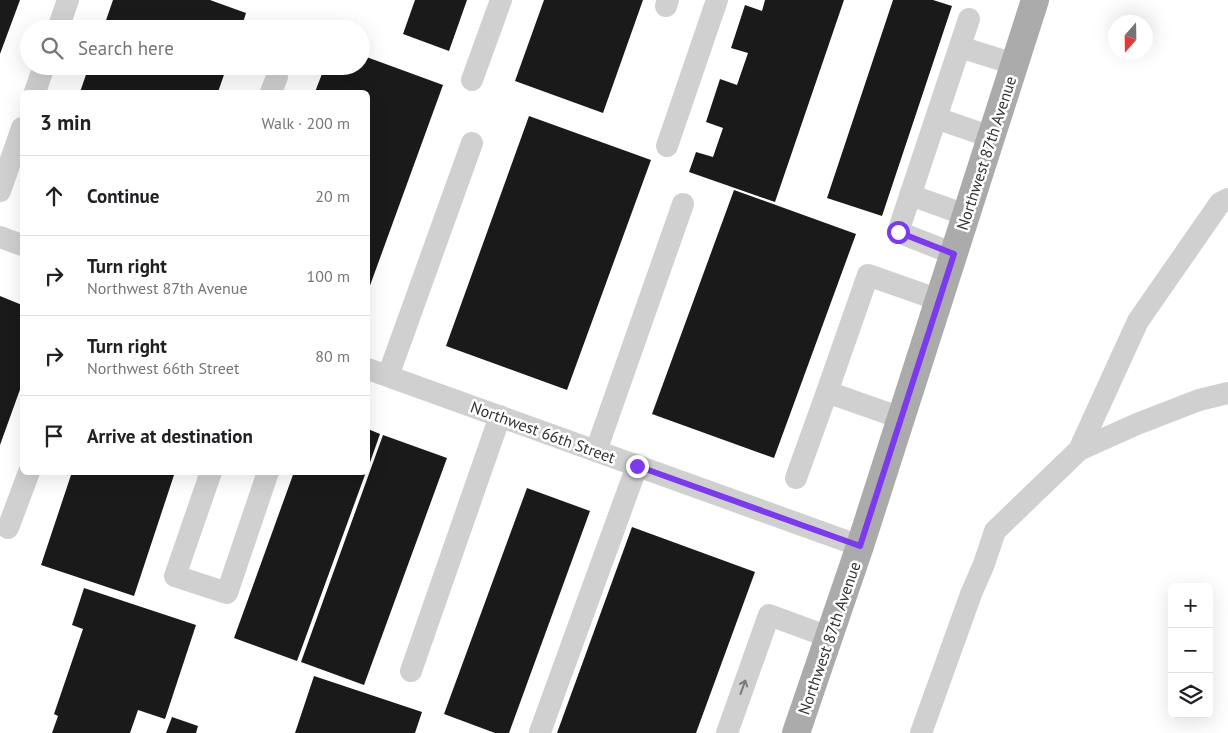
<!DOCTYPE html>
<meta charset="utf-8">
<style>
body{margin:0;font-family:"PT Sans",sans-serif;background:#f2f2f2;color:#202124}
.controls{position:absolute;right:15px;bottom:15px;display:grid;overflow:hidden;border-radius:8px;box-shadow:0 5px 20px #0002}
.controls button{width:45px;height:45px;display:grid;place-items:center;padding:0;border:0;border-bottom:1px solid #e0e0e0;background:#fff;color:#202124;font:25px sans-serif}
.compass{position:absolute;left:1108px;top:15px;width:45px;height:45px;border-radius:50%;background:#fff;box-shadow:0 5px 20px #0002;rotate:200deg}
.stop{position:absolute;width:15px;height:15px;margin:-11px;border:4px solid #7c3aed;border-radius:50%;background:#fff}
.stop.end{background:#7c3aed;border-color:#fff;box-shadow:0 1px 5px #0008}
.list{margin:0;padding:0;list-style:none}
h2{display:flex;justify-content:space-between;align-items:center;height:65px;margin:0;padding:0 20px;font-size:21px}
h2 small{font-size:16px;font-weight:400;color:#757577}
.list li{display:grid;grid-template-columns:32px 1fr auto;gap:15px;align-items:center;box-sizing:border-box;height:80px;padding:0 20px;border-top:1px solid #e0e0e0}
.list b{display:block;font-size:19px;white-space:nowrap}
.list p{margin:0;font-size:16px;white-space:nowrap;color:#757577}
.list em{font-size:16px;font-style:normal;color:#757577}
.icon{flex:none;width:28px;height:28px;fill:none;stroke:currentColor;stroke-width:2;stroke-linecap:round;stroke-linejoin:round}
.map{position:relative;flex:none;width:1228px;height:733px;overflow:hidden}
.search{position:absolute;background:#fff;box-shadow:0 5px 20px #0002;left:20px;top:20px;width:350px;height:55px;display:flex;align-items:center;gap:12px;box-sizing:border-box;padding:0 18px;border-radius:28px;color:#757577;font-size:19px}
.panel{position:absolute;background:#fff;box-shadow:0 5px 20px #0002;left:20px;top:90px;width:350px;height:385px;border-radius:8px}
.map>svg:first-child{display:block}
.building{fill:#1a1a1a}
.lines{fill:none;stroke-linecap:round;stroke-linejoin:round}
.minor{stroke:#d0d0d0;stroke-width:22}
.major{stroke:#ababab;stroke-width:28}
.oneway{stroke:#7a7a7a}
.route{stroke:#7c3aed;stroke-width:6}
.labels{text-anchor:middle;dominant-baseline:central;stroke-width:5;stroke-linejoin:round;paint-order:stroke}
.street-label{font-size:16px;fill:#333;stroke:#fff}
</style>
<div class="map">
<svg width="1228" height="733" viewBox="0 0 1228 733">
<rect width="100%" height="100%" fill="#fff"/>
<path class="building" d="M0 0H20L0 54Z
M113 0H210L246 13 241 29H103Z
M415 0H467L449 51 403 34Z
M544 0H643L603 113 515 81Z
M765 0H844L775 202 689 172 696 152 713 157 723 128 706 122 720 79 737 85 748 53 731 48 745 5 762 11Z
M893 0H933L952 6 882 216 827 198Z
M361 55 443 85 368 291V92H315L325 66H361Z
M89 66H227L218 92H80Z
M529 116 651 160 567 390 446 346Z
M734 190 856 234 774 458 652 414Z
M0 296 22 305V384L0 445Z
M368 429 380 434 368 468Z
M383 435 447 458 364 685 301 662Z
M72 472H175L134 596 41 565Z
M294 472H366L297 661 234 638Z
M527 488 590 511 509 733H495L444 714Z
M632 527 755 572 696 733H557Z
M84 588 196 625 165 719 138 710 130 733H52L58 716 54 714 83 629 72 625Z
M314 676 422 712 415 733H295Z
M172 717 198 726 196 733H166Z"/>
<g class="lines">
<path class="minor" d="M666 6 668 0
M58 29 68 0
M960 47 1014 64
M472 80 501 0
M35 92 44 66
M271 92 277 77
M936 118 991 137
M667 146 717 0
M0 191 22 128
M910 195 966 215
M0 237 22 245
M954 254 898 232 969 19
M368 369 860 546
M388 376 472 143
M827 392 868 275 939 300
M1079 450 1138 321 1220 203 1228 199
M596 451 683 204
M211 472 175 576 227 593 268 472
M796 478 827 392 901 418
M8 528 29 472
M411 671 500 416
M540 732 637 466
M727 733 769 615 829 637
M921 733 971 594 984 564 995 531 1079 450 1137 424 1199 400 1228 393"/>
<path class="major" d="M796 733 860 546 1035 0"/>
</g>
<defs><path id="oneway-shaft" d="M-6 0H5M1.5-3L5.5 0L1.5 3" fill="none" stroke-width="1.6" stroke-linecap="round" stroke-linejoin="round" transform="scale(1.25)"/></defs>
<use class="oneway" href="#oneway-shaft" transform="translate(743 687) rotate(-70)"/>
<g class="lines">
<path class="route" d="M637 466 860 546 954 254 898 232"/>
</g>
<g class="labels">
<g class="street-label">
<text transform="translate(986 153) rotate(-72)">Northwest 87th Avenue</text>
<text transform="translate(543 432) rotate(20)">Northwest 66th Street</text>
<text transform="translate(829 638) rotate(-71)">Northwest 87th Avenue</text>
</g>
</g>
</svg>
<div class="controls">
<button>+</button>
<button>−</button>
<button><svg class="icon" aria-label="layers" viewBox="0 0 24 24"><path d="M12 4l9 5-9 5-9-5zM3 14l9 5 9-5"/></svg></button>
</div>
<svg class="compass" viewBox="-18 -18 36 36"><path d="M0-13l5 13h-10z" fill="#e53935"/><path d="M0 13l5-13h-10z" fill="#757577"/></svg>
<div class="stop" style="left:898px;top:232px"></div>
<div class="stop end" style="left:637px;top:466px"></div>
<div class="search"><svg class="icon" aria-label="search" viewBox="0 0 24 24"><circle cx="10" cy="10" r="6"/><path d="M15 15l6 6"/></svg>Search here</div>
<section class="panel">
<h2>3 min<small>Walk · 200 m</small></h2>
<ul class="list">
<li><svg class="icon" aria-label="ahead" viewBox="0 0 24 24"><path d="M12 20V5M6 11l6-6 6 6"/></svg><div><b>Continue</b></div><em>20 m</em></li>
<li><svg class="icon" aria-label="right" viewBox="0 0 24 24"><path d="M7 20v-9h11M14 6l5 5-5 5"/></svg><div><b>Turn right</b><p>Northwest 87th Avenue</p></div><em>100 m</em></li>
<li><svg class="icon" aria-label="right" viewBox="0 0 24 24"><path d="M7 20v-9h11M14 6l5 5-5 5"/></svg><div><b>Turn right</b><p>Northwest 66th Street</p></div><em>80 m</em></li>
<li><svg class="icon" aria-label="arrive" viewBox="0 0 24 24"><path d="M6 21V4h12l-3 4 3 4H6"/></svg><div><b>Arrive at destination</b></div></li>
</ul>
</section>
</div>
